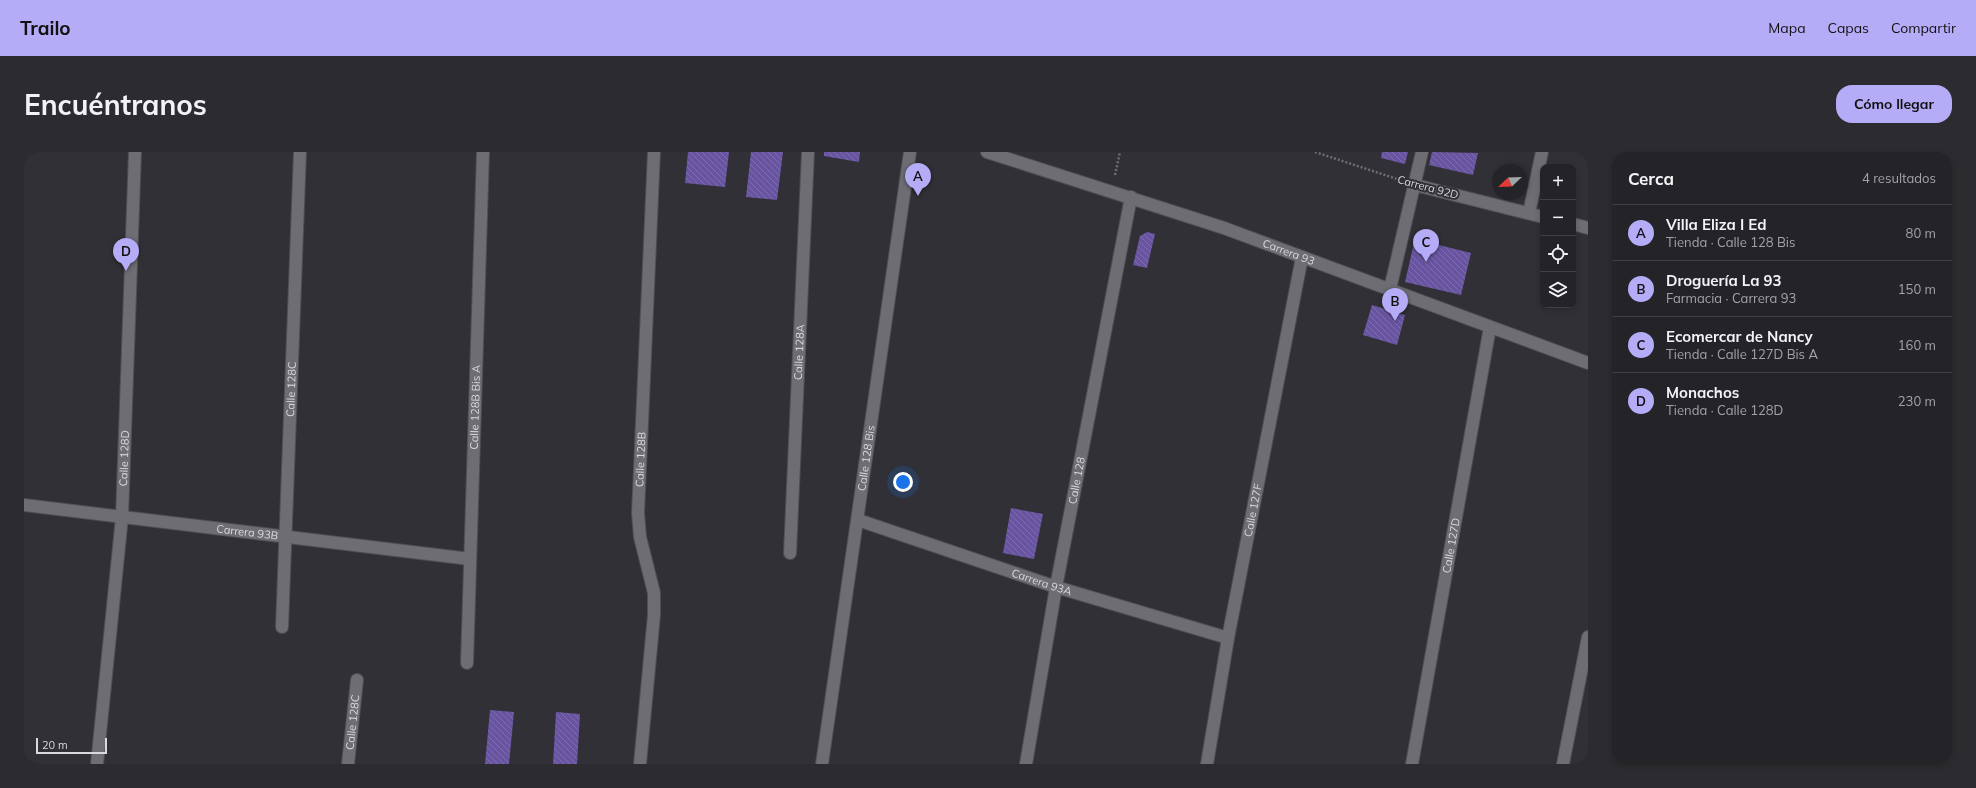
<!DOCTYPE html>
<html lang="es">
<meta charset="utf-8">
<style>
body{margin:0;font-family:Mulish,sans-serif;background:#2c2c30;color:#f1f3f6}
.controls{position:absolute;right:12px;top:12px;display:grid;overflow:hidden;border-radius:8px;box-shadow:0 2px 6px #0003}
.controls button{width:36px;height:36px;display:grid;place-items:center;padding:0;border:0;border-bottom:1px solid #414145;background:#242428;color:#f1f3f6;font:20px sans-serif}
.compass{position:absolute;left:1468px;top:12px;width:36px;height:36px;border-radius:50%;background:#242428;box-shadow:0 2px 6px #0003;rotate:247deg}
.scale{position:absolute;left:12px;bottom:10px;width:71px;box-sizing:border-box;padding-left:4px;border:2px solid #d9d9dd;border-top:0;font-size:11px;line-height:14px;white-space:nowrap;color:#d9d9dd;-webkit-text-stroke:3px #303036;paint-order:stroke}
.you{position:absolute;left:879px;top:330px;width:14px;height:14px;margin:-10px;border:3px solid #fff;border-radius:50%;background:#1a73e8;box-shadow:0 0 0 6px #1a73e833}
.badge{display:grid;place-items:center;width:26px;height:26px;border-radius:50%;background:#b5acf8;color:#111;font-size:13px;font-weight:700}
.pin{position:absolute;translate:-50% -33px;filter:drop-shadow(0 1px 2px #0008)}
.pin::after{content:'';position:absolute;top:21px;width:14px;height:12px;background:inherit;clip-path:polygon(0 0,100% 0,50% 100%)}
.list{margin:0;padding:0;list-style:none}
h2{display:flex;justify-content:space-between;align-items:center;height:52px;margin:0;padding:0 16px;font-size:17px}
h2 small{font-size:13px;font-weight:400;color:#a3a4a8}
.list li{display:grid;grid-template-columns:26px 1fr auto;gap:12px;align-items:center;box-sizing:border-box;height:56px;padding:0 16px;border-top:1px solid #414145}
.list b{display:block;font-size:15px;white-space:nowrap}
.list p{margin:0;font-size:13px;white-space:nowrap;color:#a3a4a8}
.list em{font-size:13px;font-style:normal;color:#a3a4a8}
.icon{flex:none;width:22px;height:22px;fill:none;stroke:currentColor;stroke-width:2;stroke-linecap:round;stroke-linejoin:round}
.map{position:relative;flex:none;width:1564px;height:612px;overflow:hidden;border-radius:16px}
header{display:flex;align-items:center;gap:24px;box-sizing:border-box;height:56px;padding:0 20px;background:#b5acf8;color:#111}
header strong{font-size:19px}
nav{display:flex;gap:22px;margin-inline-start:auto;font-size:14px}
.intro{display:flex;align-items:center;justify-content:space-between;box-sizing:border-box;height:96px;padding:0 24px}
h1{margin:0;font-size:28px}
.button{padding:10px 18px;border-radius:16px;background:#b5acf8;color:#111;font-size:14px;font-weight:700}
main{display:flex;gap:24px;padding:0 24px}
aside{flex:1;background:#242428;border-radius:16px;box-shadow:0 2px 6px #0003}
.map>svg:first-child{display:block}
.building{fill:url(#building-back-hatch)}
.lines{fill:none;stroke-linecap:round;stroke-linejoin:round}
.minor-casing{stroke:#4e4e53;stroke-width:14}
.path{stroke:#6e6e73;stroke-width:2.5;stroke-dasharray:2 2;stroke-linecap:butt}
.minor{stroke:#6e6d74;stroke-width:12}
.labels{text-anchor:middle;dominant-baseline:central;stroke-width:4;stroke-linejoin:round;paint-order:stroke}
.street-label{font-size:11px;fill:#d9d9dd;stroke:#303036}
</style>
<header>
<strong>Trailo</strong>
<nav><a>Mapa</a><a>Capas</a><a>Compartir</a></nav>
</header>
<div class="intro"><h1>Encuéntranos</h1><a class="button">Cómo llegar</a></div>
<main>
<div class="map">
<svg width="1564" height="612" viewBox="0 0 1564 612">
<defs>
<pattern id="building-back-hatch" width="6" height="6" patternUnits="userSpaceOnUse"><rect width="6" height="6" fill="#6854a1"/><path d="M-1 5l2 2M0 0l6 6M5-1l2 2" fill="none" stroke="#7d6cae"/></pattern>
</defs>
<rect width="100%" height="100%" fill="#303036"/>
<path class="building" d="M664 0H705L701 35 661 31Z
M727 0H759L753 48 722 45Z
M800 0H836L835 10 800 4Z
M1358 0H1384L1381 12 1357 6Z
M1408 0 1454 1 1449 23 1405 13Z
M1123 80 1131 82 1123 116 1109 113 1116 84Z
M1391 87 1447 101 1437 143 1381 130Z
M1348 153 1381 163 1373 193 1339 183Z
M987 356 1019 362 1010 407 979 401Z
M466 558 490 560 485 612H461Z
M532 560 556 562 553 612H529Z"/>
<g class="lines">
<g class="minor-casing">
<g id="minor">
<path id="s1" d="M963 0 1200 76 1564 211"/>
<path d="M1391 33 1519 65"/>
<path d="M1505 61 1518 0"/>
<path d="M1549 72 1564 76"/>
<path d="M1366 137 1398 0"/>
<path id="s2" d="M0 353 446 407"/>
<path id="s3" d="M834 368 1032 435 1204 486"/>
<path id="s4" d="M766 401 784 0"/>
<path id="s5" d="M258 475 276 0"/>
<path id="s6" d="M443 511 459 0"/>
<path id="s7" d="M73 612 98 365 111 0"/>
<path id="s8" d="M324 612 333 528"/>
<path id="s9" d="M616 612 630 463V441L616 385 614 361 630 0"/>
<path id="s10" d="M798 612 886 0"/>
<path id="s11" d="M1002 612 1032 435 1107 45"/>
<path id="s12" d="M1183 612 1204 486 1278 105"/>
<path id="s13" d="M1388 612 1466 175"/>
<path d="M1539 612 1564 485"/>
</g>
</g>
<path class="path" d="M1291 0 1373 27
M1091 23 1096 0"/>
<use href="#minor" class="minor"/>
</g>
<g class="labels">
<g class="street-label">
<text transform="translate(1404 35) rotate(15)">Carrera 92D</text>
<text stroke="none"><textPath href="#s1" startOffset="318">Carrera 93</textPath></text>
<text stroke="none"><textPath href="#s4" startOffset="201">Calle 128A</textPath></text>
<text stroke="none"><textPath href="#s5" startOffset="238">Calle 128C</textPath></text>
<text stroke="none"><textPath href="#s6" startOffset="256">Calle 128B Bis A</textPath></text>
<text stroke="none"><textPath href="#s10" startOffset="309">Calle 128 Bis</textPath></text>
<text stroke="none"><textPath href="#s7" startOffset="307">Calle 128D</textPath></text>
<text stroke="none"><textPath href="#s9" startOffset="307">Calle 128B</textPath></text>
<text stroke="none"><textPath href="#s11" startOffset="288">Calle 128</textPath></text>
<text stroke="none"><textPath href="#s12" startOffset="258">Calle 127F</textPath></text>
<text stroke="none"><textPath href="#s2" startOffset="225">Carrera 93B</textPath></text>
<text stroke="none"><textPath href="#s13" startOffset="222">Calle 127D</textPath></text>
<text stroke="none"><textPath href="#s3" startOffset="194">Carrera 93A</textPath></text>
<text stroke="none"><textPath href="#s8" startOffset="42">Calle 128C</textPath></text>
</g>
</g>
</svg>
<div class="controls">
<button>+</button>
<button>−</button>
<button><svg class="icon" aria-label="locate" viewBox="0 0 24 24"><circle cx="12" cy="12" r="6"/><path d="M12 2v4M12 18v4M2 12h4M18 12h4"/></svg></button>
<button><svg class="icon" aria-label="layers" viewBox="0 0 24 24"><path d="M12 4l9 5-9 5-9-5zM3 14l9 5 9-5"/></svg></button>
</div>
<svg class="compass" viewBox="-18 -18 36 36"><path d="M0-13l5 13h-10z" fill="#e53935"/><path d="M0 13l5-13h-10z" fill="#a3a4a8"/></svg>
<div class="scale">20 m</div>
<div class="you"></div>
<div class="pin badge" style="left:894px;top:44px">A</div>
<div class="pin badge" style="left:1371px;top:169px">B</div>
<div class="pin badge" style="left:1402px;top:110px">C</div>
<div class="pin badge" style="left:102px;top:119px">D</div>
</div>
<aside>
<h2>Cerca<small>4 resultados</small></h2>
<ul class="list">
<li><span class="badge">A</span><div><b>Villa Eliza I Ed</b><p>Tienda · Calle 128 Bis</p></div><em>80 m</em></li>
<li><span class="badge">B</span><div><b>Droguería La 93</b><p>Farmacia · Carrera 93</p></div><em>150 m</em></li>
<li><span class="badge">C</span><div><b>Ecomercar de Nancy</b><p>Tienda · Calle 127D Bis A</p></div><em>160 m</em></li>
<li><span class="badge">D</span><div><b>Monachos</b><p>Tienda · Calle 128D</p></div><em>230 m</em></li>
</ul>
</aside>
</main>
